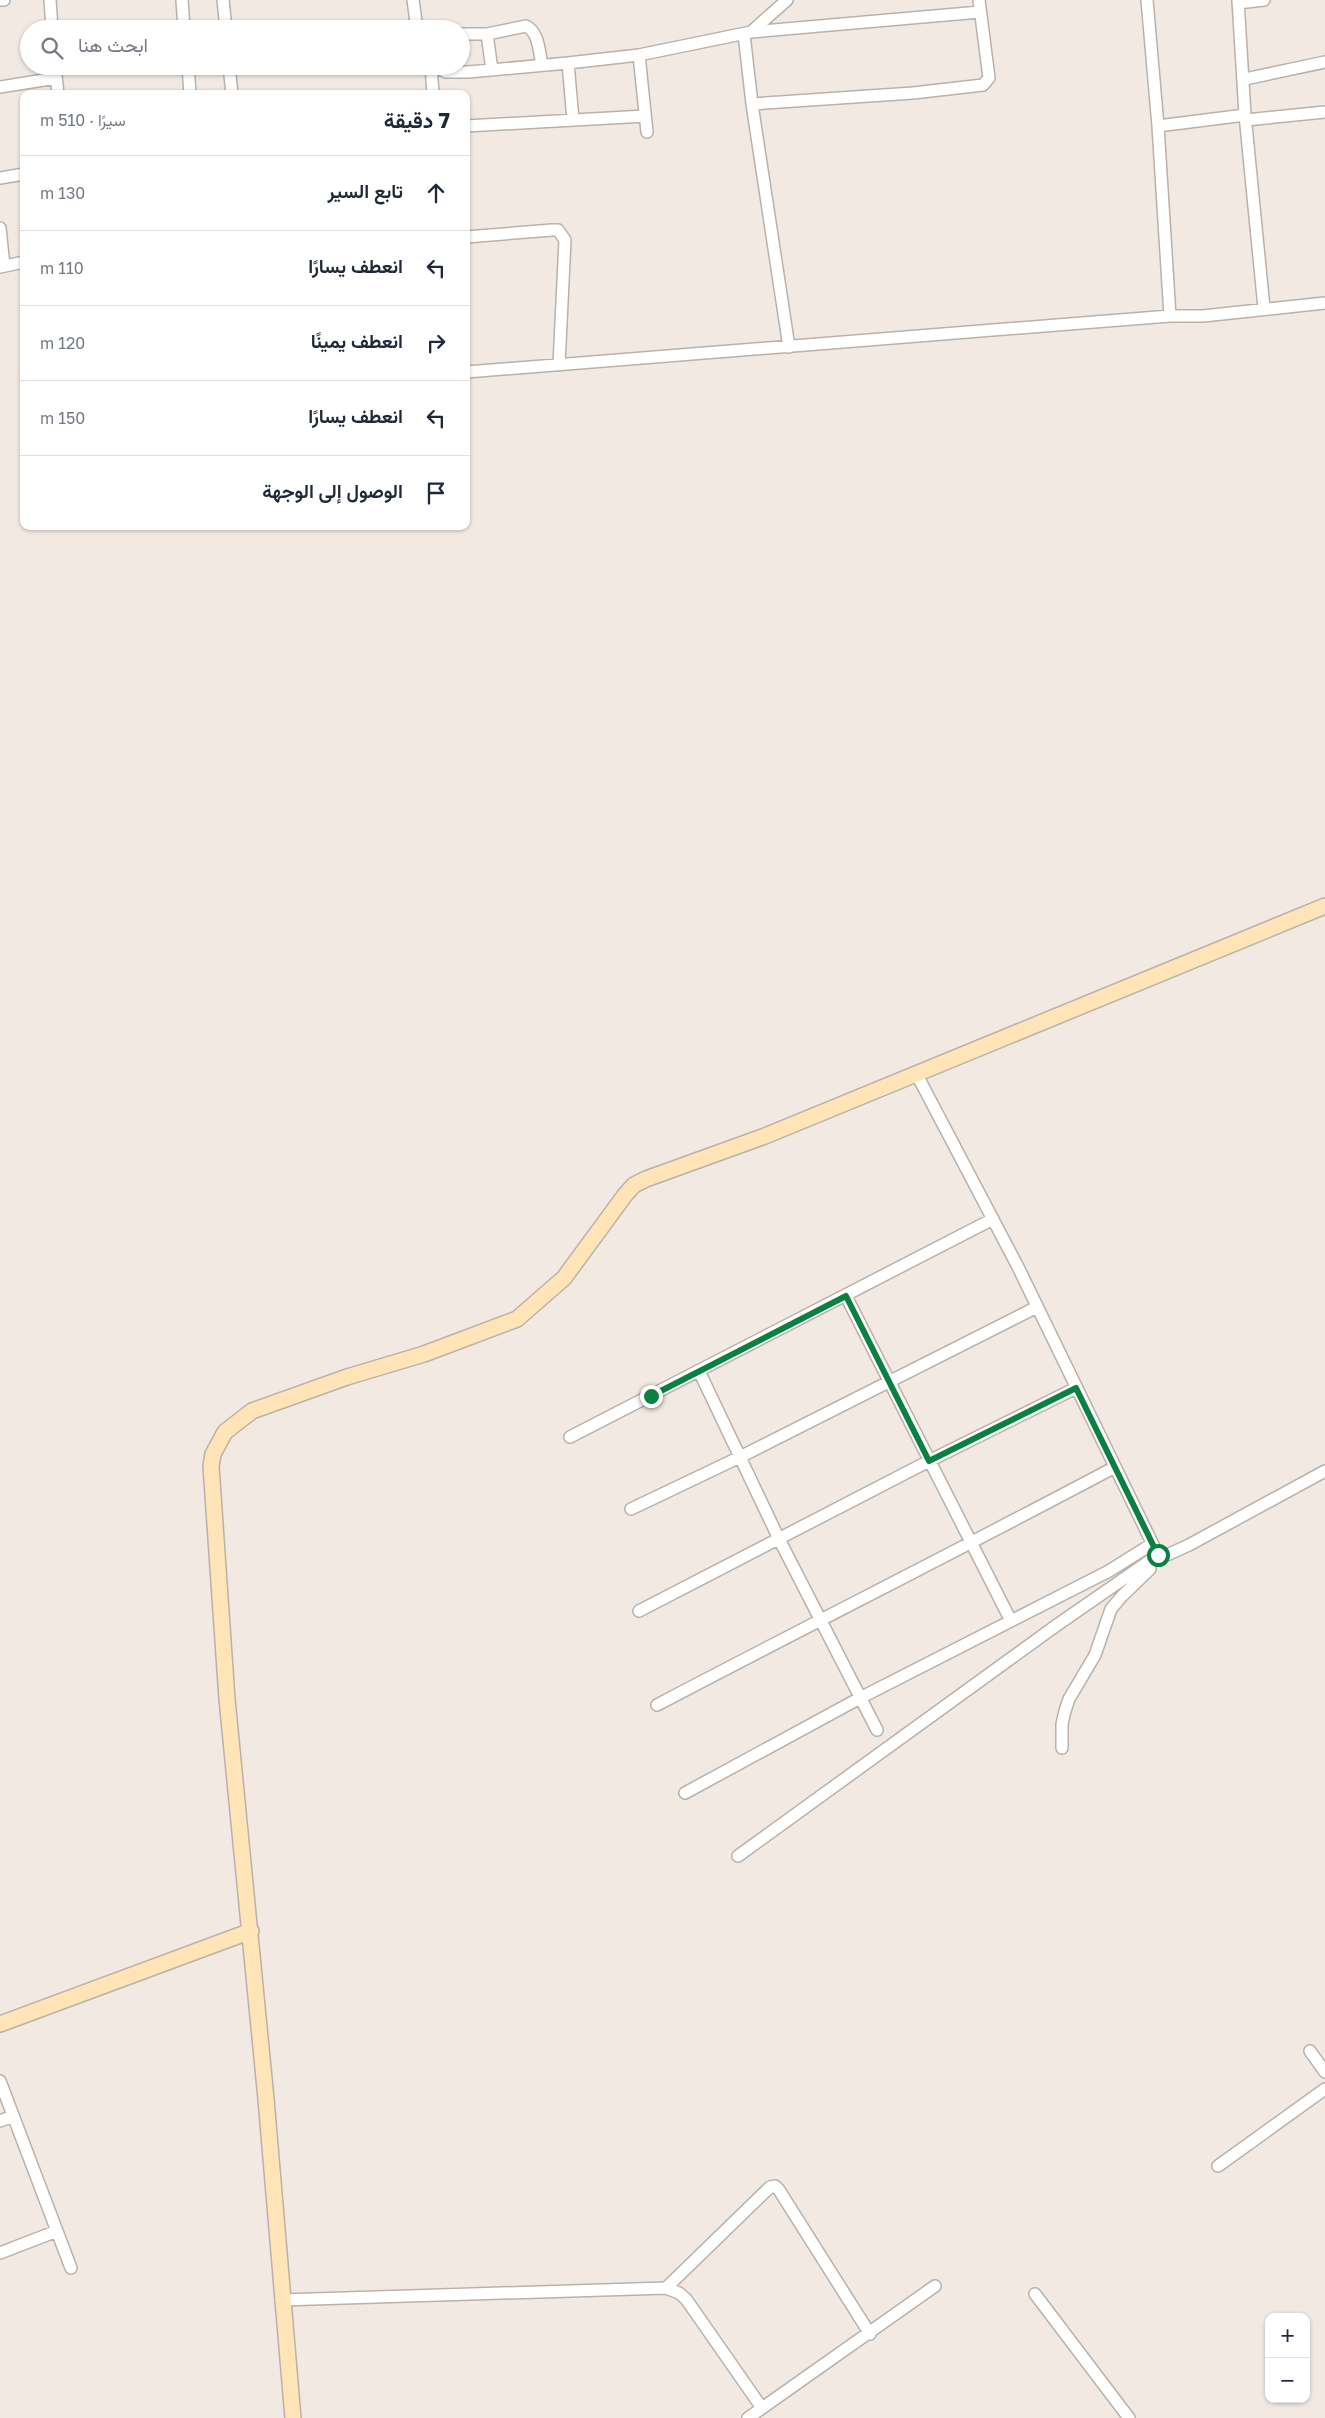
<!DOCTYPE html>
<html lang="ar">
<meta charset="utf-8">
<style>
body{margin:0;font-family:"Golos Text",Vazirmatn,sans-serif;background:#f2f2f3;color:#1f2937;direction:rtl}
.controls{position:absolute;right:15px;bottom:15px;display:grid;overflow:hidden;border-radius:10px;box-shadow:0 1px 4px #0004}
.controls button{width:45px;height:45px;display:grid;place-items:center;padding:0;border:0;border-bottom:1px solid #e0e1e3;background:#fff;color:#1f2937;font:25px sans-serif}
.stop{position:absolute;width:15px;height:15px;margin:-11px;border:4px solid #0b8043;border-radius:50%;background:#fff}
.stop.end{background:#0b8043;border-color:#fff;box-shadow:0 1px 5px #0008}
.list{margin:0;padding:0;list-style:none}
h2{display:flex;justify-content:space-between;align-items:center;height:65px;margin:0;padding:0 20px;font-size:21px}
h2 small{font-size:16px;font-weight:400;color:#747a83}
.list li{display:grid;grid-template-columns:32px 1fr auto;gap:15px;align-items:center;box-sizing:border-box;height:75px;padding:0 20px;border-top:1px solid #e0e1e3}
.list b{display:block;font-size:19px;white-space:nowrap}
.list em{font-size:16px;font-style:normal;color:#747a83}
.icon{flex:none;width:28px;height:28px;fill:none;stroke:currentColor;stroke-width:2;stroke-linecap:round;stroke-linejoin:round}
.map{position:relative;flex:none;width:1325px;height:2418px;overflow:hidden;direction:ltr}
.search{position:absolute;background:#fff;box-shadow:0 1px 4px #0004;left:20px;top:20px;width:450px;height:55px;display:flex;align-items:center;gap:12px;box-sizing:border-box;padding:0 18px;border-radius:28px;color:#747a83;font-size:19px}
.panel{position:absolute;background:#fff;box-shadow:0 1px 4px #0004;left:20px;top:90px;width:450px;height:440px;border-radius:10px;direction:rtl}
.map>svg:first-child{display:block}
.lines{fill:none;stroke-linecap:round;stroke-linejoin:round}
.street-casing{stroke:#b9b1aa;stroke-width:14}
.secondary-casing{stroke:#b9b1aa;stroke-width:18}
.street{stroke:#fff;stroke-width:11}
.secondary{stroke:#ffe4b7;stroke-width:15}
.route{stroke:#0b8043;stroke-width:6}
</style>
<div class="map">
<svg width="1325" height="2418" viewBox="0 0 1325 2418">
<rect width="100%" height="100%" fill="#f2e9e2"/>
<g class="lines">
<g class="street-casing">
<path id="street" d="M0 0H4
M50 0 52 29
M182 0 184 29
M223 0 226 29
M413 0 417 29
M1147 0 1158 126 1170 316
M1238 0 1245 115 1264 308
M1238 3 1264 0
M751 32 787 0
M461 34H487L492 70
M487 34 526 26C539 32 539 52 542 65
M744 34 752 104 789 347
M639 55 647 132
M568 63 573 120
M55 66 58 94
M188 66 190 94
M229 66 232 94
M431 66 433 94
M434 66 446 72H468L568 63 639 55 751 32 980 12
M1245 79 1325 62
M0 87 56 78
M752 104 913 93 983 85 989 78 979 0
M1246 120 1325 112
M466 126 645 116
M1158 126 1245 115
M0 178 24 174
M0 228 4 266
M466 237 552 230H558L565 240 559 365
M0 267 24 262
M466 372 1170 316H1203L1325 303
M916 1073 1018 1267 1158 1555
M846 1296 1011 1621
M699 1371 779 1539 877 1730
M570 1437 993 1219
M631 1509 740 1457 1037 1307
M639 1611 929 1461 1076 1388
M657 1705C809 1625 963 1548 1115 1467
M1062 1748V1724L1065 1711 1069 1699 1095 1655 1111 1609 1122 1596 1150 1569 1148 1562
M685 1793 860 1698 1109 1571 1152 1544
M738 1856 1057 1625 1158 1555H1167L1189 1545 1325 1471
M1310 2051 1325 2072
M0 2081 71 2268
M0 2121 13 2116
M1218 2166 1325 2089
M0 2253 57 2231
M666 2288 770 2187 775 2186 779 2190 870 2334
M1035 2294 1129 2418
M281 2300 666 2288 679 2293 686 2299 762 2408
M748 2418 935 2286"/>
</g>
<g class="secondary-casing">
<path id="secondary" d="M0 2024 251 1931
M293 2418 266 2099 227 1699 211 1466 213 1454 225 1432 252 1411 347 1377 424 1354 517 1319 564 1278 625 1195 634 1185 646 1179 765 1136 1325 906"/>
</g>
<use href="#street" class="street"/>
<use href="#secondary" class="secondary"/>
</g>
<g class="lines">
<path class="route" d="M651 1396 846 1296 929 1461 1076 1388 1158 1555"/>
</g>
</svg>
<div class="controls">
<button>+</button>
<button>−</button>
</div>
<div class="stop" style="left:1158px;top:1555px"></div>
<div class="stop end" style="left:651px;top:1396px"></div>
<div class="search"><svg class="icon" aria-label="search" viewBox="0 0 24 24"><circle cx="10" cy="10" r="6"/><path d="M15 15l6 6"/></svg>ابحث هنا</div>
<section class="panel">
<h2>7 دقيقة<small>سيرًا · 510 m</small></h2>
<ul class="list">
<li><svg class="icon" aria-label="ahead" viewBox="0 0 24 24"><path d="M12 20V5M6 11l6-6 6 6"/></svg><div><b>تابع السير</b></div><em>130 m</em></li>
<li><svg class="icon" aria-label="left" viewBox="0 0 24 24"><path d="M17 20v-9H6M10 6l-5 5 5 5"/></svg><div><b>انعطف يسارًا</b></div><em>110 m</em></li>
<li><svg class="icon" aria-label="right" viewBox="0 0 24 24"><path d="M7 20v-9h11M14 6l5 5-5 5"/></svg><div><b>انعطف يمينًا</b></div><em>120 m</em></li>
<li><svg class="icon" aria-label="left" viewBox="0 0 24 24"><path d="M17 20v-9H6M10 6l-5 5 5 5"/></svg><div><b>انعطف يسارًا</b></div><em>150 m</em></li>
<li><svg class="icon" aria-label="arrive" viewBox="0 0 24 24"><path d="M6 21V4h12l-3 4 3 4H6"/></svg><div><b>الوصول إلى الوجهة</b></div></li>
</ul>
</section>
</div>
